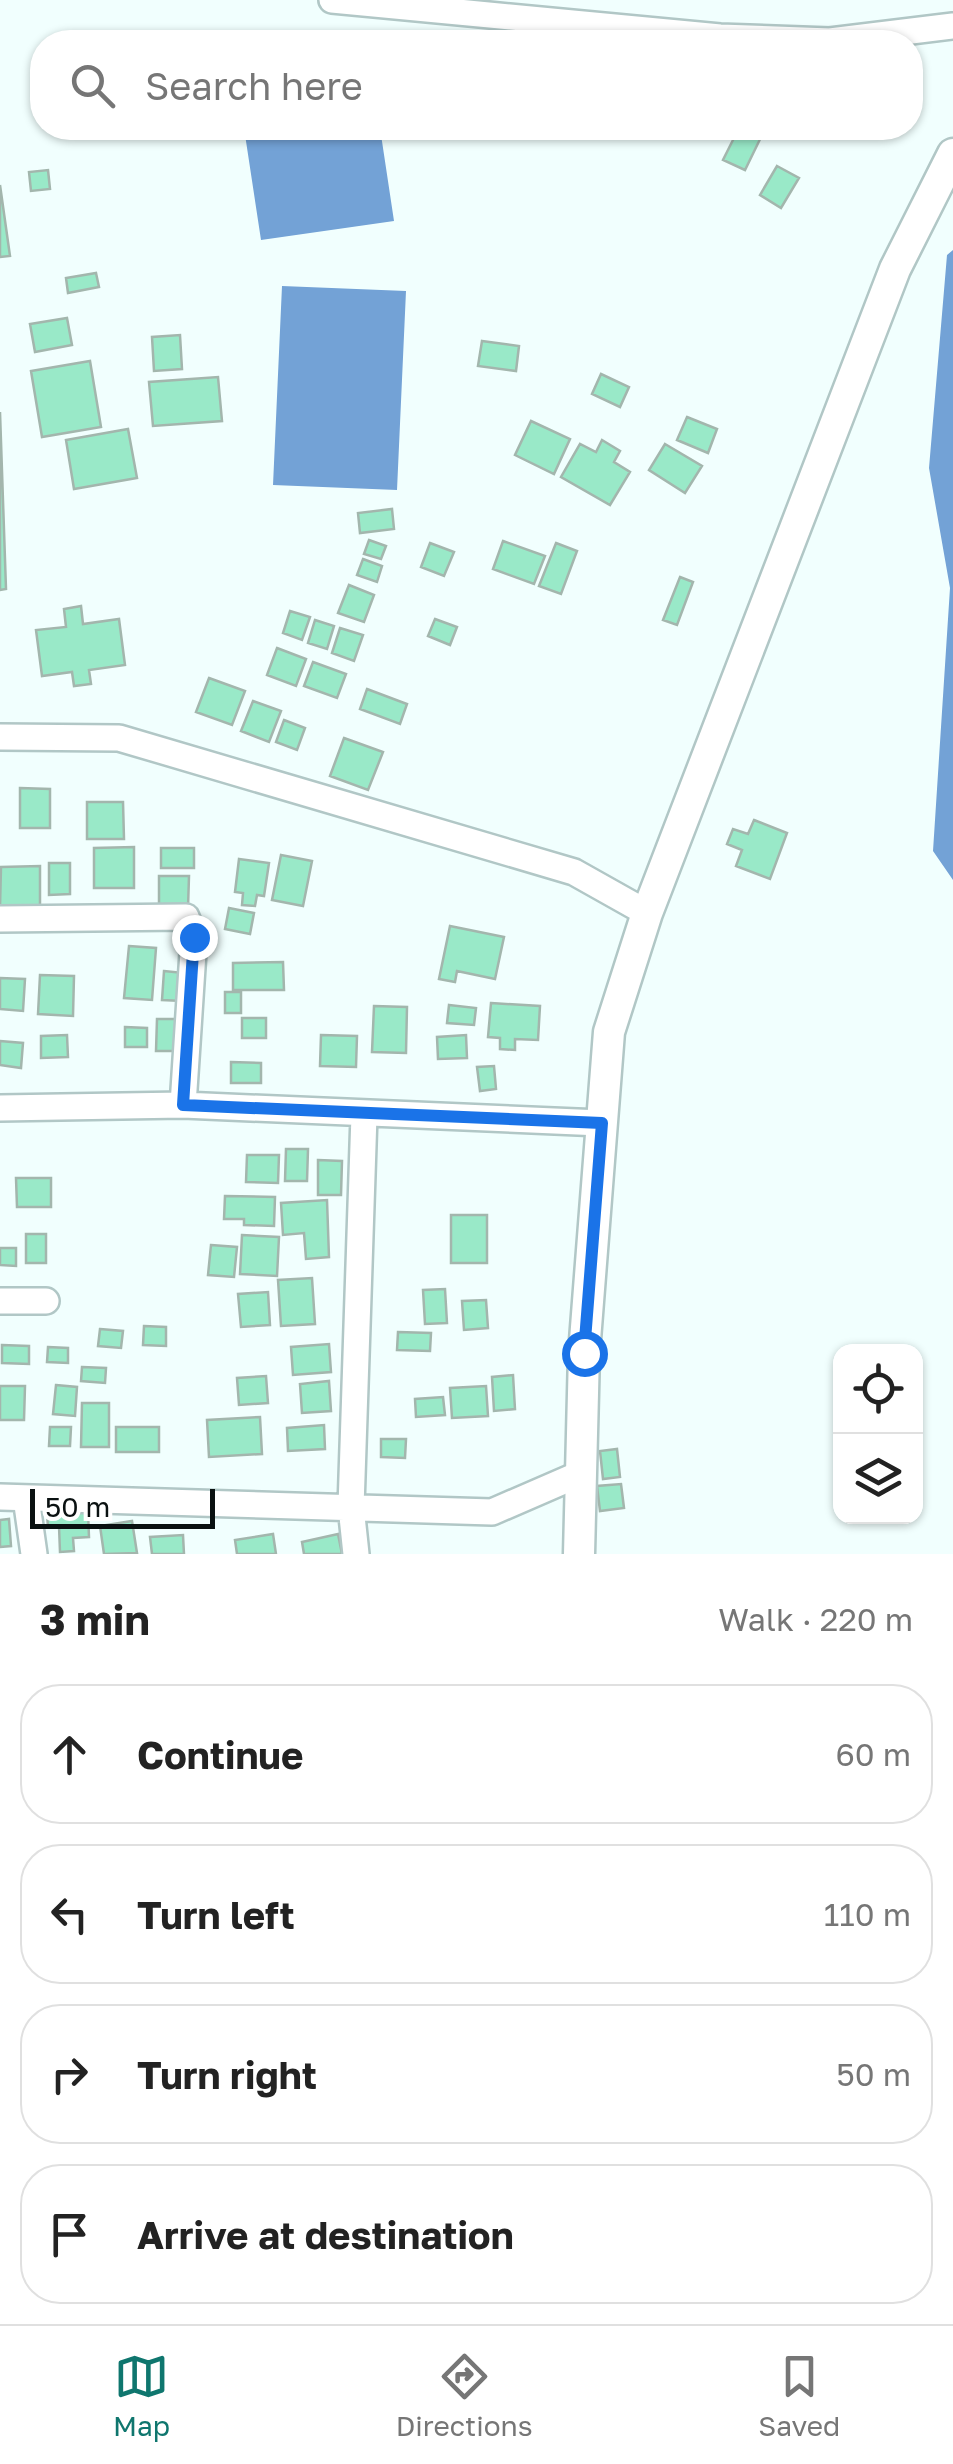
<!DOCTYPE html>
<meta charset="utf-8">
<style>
body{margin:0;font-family:"Golos Text",sans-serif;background:#f6f6f6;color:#222}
.controls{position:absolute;right:30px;bottom:30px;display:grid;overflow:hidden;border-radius:20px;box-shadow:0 2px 8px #0004}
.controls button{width:90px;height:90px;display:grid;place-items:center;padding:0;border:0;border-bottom:2px solid #e0e0e0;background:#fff;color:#222;font:50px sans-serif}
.scale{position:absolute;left:30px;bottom:25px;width:185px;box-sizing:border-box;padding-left:10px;border:5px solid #0a1111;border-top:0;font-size:28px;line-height:35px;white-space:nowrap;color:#0a1111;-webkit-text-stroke:8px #fff;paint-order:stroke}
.stop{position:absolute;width:30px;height:30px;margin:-22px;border:8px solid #1a73e8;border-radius:50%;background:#fff}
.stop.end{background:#1a73e8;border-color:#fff;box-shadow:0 2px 10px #0008}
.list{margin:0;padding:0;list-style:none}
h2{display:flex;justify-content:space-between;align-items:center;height:130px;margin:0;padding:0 40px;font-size:42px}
h2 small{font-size:32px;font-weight:400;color:#767676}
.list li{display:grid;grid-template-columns:65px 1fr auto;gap:30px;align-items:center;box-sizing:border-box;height:140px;margin:0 20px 20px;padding:0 20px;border:2px solid #e0e0e0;border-radius:40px}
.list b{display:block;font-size:38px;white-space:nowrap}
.list em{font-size:32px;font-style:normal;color:#767676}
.icon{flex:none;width:55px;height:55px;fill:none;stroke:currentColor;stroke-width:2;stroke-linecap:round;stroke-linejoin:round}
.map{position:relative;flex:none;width:953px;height:1554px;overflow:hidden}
.search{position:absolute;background:#fff;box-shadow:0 2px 8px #0004;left:30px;right:30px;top:30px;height:110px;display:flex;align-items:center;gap:25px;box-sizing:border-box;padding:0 35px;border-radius:40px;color:#767676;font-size:38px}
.sheet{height:770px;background:#fff}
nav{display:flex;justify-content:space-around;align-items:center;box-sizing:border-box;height:140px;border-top:2px solid #e0e0e0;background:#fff;font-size:28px;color:#767676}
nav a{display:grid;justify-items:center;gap:5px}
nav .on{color:#0f766e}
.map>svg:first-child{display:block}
.water{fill:#73a2d6}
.building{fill:#99e9c8;stroke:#a3b6ad;stroke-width:2.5}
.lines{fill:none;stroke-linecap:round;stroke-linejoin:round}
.minor-casing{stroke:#b1c7c6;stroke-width:30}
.tertiary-casing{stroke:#b1c7c6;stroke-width:35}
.minor{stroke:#fff;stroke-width:25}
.tertiary{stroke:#fff;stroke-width:30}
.route{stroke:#1a73e8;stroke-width:12}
</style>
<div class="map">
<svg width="953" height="1554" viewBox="0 0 953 1554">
<rect width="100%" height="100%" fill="#f1fffe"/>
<path class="water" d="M244 128H380L394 221 261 240Z
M953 250V880L933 851 950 588 929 468 947 255Z
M282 286 406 291 397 490 273 485Z"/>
<path class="building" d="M739 128 764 131 745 170 723 160Z
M777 166 799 178 781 208 760 195Z
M48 170 50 189 31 191 29 172Z
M0 185 10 256 0 257Z
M96 273 99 287 68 293 66 278Z
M67 318 72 345 35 352 30 324Z
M180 335 182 369 154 371 152 337Z
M482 341 519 346 516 371 478 366Z
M90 361 101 427 42 437 31 371Z
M601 374 629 387 620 407 592 394Z
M218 377 222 421 153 426 149 382Z
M0 412 6 589 0 590Z
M687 417 717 429 708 453 677 440Z
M531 421 570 439 554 474 515 455Z
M128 429 137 478 74 489 66 440Z
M602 440 620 451 614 462 630 472 610 505 561 477 580 444 596 452Z
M665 444 702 466 685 493 649 470Z
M392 509 394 529 360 533 358 513Z
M369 540 386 546 381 559 364 554Z
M503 541 545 556 534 584 493 569Z
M430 543 454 552 444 576 421 567Z
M556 543 577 551 561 594 539 586Z
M363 559 382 566 377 582 357 575Z
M680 577 693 582 677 625 663 620Z
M349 585 374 595 364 622 338 613Z
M81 606 83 624 119 619 125 665 89 670 91 684 74 686 72 672 42 676 36 630 66 627 64 609Z
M290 611 310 617 302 640 283 633Z
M435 619 457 627 450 645 428 636Z
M315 620 334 626 327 649 308 643Z
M340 628 363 635 354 661 332 653Z
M277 648 306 659 296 686 267 675Z
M313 662 346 674 337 698 304 686Z
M209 678 245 691 232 725 196 712Z
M367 689 407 704 400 724 360 709Z
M253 701 281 711 269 742 241 731Z
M284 720 305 728 297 750 276 742Z
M344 738 383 752 368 790 330 776Z
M20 788 50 789V828H20Z
M87 802H123L124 839H87Z
M754 820 787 833 770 879 736 866 742 850 727 844 733 829 748 834Z
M134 847V888H94V848Z
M161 848H194V868H161Z
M281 855 312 861 303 906 272 900Z
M239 859 269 863 264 896 257 895 255 906 242 905 243 893 235 892Z
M49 863H70V894L49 895Z
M40 866V907H0L1 867Z
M159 876H189L188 908H159Z
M229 908 254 913 250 934 225 929Z
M450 926 504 937 495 979 457 971 455 982 439 979Z
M129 946 156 948 152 1000 124 998Z
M283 962 284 990H233V963Z
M164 971 184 973 182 1001 162 1000Z
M40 975 74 976 73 1016 38 1014Z
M0 978 25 979 23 1011 0 1009Z
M225 992H241V1013H225Z
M491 1003 540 1006 538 1040 515 1039V1050L500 1049V1038L488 1037Z
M449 1005 476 1008 474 1025 447 1023Z
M374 1006 407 1007 406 1053 372 1052Z
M242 1018H266V1038H242Z
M157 1019H183V1051H156Z
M125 1027 147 1028V1047H125Z
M67 1035 68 1057 41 1058V1036Z
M321 1035 357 1036 356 1067 320 1066Z
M466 1035 467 1058 438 1059 437 1037Z
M0 1041 23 1043 21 1068 0 1065Z
M231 1062 261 1063V1083H231Z
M494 1066 496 1089 480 1091 477 1067Z
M286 1149H308L307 1181H285Z
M247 1155H279L278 1183 246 1182Z
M318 1160 342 1161 341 1195H318Z
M16 1178H51V1207H17Z
M225 1196 275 1197 274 1226 244 1225V1219H224Z
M327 1200 329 1257 306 1259 304 1233 283 1235 281 1203Z
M451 1215H487V1263H451Z
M26 1234H46V1263H26Z
M242 1235 279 1237 277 1276 240 1274Z
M211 1245 237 1247 234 1277 208 1275Z
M0 1248H16V1266L0 1265Z
M312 1278 315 1324 281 1326 278 1280Z
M445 1289 447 1323 425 1324 423 1290Z
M268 1292 270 1325 241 1327 238 1294Z
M486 1300 488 1328 464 1330 462 1301Z
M144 1326 166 1327V1346L143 1345Z
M100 1329 123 1331 121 1348 98 1346Z
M398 1332 431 1333 430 1351 397 1350Z
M329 1344 331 1372 293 1375 291 1347Z
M2 1345 29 1346V1364L2 1363Z
M48 1347 68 1348V1363L47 1362Z
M82 1367 106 1368 105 1383 81 1381Z
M513 1375 515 1409 494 1411 492 1377Z
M266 1376 268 1403 239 1405 237 1378Z
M329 1381 331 1411 302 1413 300 1384Z
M56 1385 77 1387 75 1416 53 1414Z
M0 1386H25L24 1420H0Z
M486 1386 488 1416 452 1418 450 1388Z
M443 1397 445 1415 416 1417 415 1399Z
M82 1403H109V1447H81Z
M260 1417 262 1454 209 1457 207 1420Z
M324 1425 325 1449 288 1451 287 1428Z
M50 1427H71L70 1446H49Z
M116 1427H159V1452H116Z
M381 1439H406L405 1458 381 1457Z
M617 1449 620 1477 603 1479 600 1451Z
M621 1484 624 1508 600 1511 597 1486Z
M88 1512 89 1537 73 1538 74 1551 60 1552 59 1526 48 1527 47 1514Z
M9 1519 11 1546 0 1547V1520Z
M132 1521 137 1553 104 1554 100 1526Z
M273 1534 276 1554H237L235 1540Z
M338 1534 342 1554H304L302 1542Z
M183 1535 184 1554H152L150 1537Z"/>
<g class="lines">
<g class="minor-casing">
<path id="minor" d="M332 0 720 37 830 41 953 26
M0 737 119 738 574 872 647 913
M0 919 186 917 194 937 183 1105
M0 1108 183 1105 601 1123
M0 1301H46
M0 1497 492 1512 582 1473
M26 1498 34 1554
M356 1554 351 1507 364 1115"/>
</g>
<g class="tertiary-casing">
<path id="tertiary" d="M579 1554 584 1353 609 1032 647 913 895 269 953 154"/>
</g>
<use href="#minor" class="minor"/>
<use href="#tertiary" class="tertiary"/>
</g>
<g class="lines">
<path class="route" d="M194 937 183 1105 602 1123 584 1353"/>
</g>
</svg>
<div class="controls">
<button><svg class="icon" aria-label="locate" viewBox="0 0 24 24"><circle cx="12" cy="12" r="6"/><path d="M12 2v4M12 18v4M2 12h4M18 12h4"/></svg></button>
<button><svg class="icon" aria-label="layers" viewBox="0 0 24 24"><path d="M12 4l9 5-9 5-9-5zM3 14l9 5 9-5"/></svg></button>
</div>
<div class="scale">50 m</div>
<div class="stop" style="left:584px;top:1353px"></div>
<div class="stop end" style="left:194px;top:937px"></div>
<div class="search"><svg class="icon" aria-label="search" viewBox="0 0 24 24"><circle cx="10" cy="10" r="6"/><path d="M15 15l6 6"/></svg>Search here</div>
</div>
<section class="sheet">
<h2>3 min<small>Walk · 220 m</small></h2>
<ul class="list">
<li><svg class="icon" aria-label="ahead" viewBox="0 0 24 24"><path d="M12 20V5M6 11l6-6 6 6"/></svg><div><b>Continue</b></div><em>60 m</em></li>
<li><svg class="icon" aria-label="left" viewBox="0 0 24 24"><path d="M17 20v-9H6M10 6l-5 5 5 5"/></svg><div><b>Turn left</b></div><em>110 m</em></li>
<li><svg class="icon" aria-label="right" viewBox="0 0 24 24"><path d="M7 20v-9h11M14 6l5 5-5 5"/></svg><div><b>Turn right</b></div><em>50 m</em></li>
<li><svg class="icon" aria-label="arrive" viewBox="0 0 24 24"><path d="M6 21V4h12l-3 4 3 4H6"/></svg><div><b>Arrive at destination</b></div></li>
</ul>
</section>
<nav>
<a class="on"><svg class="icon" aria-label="map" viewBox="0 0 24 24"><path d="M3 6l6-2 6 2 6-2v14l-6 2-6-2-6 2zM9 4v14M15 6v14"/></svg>Map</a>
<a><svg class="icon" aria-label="directions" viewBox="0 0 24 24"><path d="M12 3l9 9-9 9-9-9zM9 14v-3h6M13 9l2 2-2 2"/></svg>Directions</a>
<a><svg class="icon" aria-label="saved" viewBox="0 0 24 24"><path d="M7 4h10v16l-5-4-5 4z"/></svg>Saved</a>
</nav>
